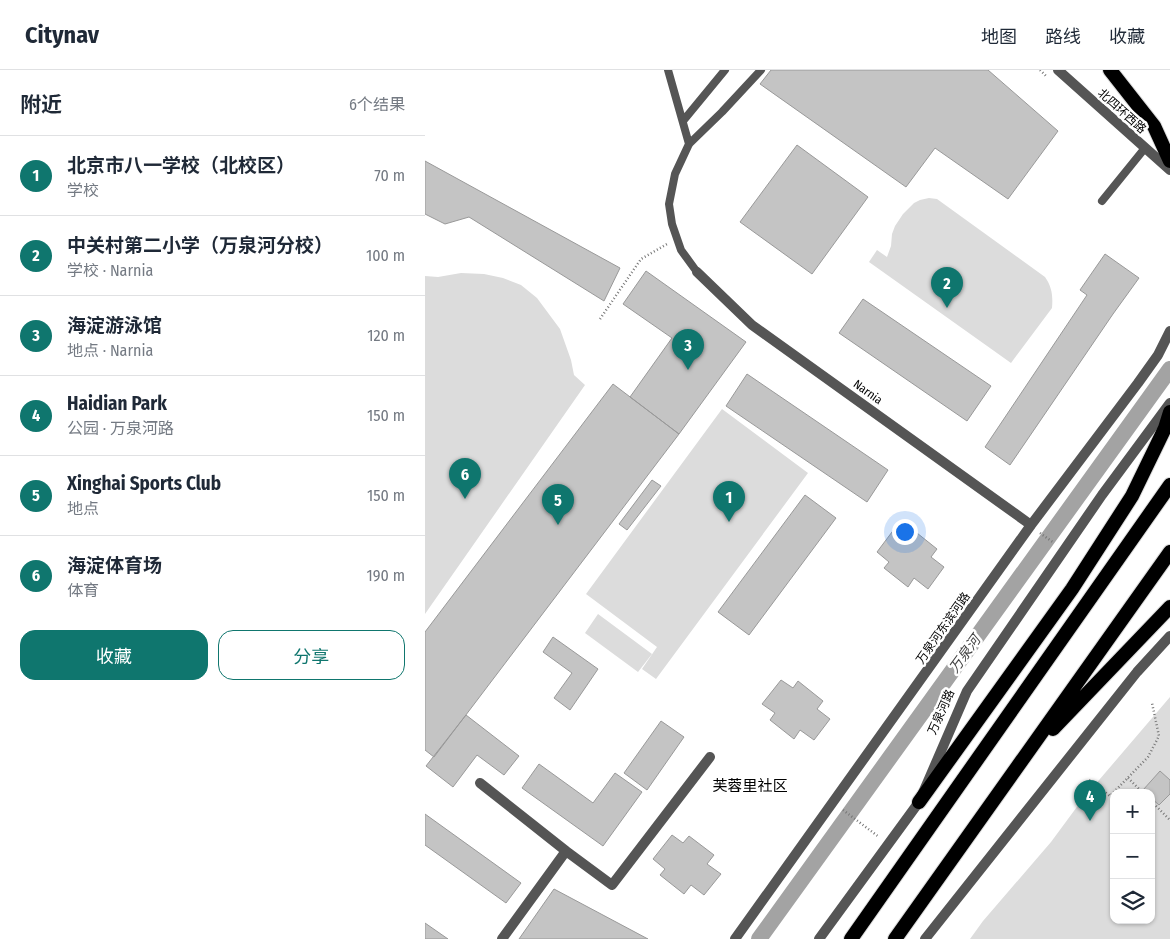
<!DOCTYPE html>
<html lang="zh">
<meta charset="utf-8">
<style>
body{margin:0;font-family:"Fira Sans Condensed","Noto Sans SC",sans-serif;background:#f6f6f7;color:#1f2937}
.controls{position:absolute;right:15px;bottom:15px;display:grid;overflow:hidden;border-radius:10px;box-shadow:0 1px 4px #0004}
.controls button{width:45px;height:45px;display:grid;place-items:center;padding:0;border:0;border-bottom:1px solid #e0e1e3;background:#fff;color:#1f2937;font:25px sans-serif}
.you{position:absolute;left:479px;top:461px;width:18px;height:18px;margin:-12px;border:4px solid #fff;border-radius:50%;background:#1a73e8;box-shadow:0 0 0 8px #1a73e833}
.badge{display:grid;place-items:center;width:32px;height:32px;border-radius:50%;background:#0f766e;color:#fff;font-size:16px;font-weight:700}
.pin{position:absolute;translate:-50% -41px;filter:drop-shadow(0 1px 2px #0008)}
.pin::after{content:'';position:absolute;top:26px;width:18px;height:15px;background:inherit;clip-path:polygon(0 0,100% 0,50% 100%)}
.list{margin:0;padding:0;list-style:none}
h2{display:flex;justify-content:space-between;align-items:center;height:65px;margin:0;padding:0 20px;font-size:21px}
h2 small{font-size:16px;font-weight:400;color:#747a83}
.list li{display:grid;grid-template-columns:32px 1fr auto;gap:15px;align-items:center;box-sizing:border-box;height:80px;padding:0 20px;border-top:1px solid #e0e1e3}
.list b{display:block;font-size:19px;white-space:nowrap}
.list p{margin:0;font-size:16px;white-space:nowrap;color:#747a83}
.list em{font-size:16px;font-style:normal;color:#747a83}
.actions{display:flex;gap:10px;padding:15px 20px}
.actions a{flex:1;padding:11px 0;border:1px solid #0f766e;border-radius:15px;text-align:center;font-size:18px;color:#0f766e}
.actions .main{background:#0f766e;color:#fff}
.icon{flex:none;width:28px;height:28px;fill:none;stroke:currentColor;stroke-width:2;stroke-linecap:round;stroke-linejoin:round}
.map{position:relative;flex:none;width:745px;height:869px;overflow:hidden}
header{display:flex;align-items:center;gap:30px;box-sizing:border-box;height:70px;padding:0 25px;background:#fff;border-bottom:1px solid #e0e1e3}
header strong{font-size:24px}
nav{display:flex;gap:28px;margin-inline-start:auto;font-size:18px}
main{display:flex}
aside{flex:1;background:#fff}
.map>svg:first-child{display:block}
.green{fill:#dcdcdc;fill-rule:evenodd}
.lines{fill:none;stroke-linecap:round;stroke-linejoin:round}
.canal{stroke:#a3a3a3;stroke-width:16}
.building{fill:#c4c4c4;stroke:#999}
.trunk-casing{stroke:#dbdbdb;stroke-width:16}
.path{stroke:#777;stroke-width:2.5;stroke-dasharray:1 2.5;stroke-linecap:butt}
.service{stroke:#555;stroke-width:8}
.minor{stroke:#555;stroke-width:10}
.tertiary{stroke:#555;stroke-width:10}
.trunk{stroke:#000;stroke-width:14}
.labels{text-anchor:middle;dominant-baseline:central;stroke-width:5;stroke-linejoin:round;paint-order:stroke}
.street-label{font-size:12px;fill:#000;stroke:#fff}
.water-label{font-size:14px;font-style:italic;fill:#444;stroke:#fff}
.quarter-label{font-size:15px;fill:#000;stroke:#fff}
</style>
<header>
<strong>Citynav</strong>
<nav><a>地图</a><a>路线</a><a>收藏</a></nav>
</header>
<main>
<aside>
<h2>附近<small>6个结果</small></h2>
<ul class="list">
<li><span class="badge">1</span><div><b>北京市八一学校（北校区）</b><p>学校</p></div><em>70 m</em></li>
<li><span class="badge">2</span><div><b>中关村第二小学（万泉河分校）</b><p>学校 · Narnia</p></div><em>100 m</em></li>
<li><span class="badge">3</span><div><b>海淀游泳馆</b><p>地点 · Narnia</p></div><em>120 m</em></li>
<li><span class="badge">4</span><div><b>Haidian Park</b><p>公园 · 万泉河路</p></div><em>150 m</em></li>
<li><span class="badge">5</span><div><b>Xinghai Sports Club</b><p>地点</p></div><em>150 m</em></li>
<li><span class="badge">6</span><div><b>海淀体育场</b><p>体育</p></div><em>190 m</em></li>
</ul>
<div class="actions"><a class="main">收藏</a><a>分享</a></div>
</aside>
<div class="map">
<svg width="745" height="869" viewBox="0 0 745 869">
<rect width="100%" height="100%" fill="#fff"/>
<path class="green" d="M504 128 512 129 620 207C627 217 628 226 627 238L586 293 444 192 452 180 462 187 466 176 467 164 470 156 478 144 489 133 495 130Z
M36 203 59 204 78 208 96 215 112 228 135 259 146 290 149 305 160 315 0 544V206L13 207Z
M297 339 383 403 231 609 217 599 232 577 161 524Z
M173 544 227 584 213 602 160 563Z
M745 627V869H545L558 851 626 772 657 730ZM689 723H726V850H689Z"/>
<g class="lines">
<path class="canal" d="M334 869 745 299"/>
</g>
<path class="building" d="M346 0H563L633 61 583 129 510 78 481 117 335 14Z
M372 75 443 127 387 204 315 152Z
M0 91 195 198 179 231 44 147 20 154 0 144Z
M680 184 714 208 688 244 585 395 560 377 662 225 655 220Z
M221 201 321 272 254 364 205 327 247 268 198 234Z
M438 229 566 316 542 351 414 263Z
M322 304 463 400 442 432 301 336Z
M188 314 254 364 9 687 0 680V562Z
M227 410 236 416 202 460 194 454Z
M380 425 411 448 324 565 293 542Z
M470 458 482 466 487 459 512 479 506 487 519 497 503 519 489 508 483 517 459 498 464 492 452 482Z
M128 567 173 599 145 640 129 628 147 603 118 582Z
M356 610 368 618 373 611 398 631 392 639 405 649 389 670 375 660 369 669 345 650 350 643 337 634Z
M41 645 94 686 79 705 52 685 28 717 1 696Z
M236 651 259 667 222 720 199 703Z
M114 694 168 733 190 703 217 722 178 776 97 718Z
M735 701 745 710V724L734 735 726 728V723H721L718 720Z
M0 744 96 813 81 833 0 775Z
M247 765 258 773 264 766 289 785 282 794 296 804 279 825 266 815 259 824 235 805 240 799 228 789Z
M129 819 223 869H94Z
M0 853 23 869H0Z"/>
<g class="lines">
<g class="trunk-casing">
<path id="trunk" d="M685 0 729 56 745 91
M628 659 745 537
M494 732 647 519 707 426 740 358 745 342
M426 869 745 415
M470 869 745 482"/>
</g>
<path class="path" d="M615 0 621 6
M175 249 216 189 242 174
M615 463 629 473
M703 708 718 723
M664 710 685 726 723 687 734 666 727 633
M726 731 745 750
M418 740 454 767"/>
<path class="service" d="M243 0 264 74
M258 51 300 0
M677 131 720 78
M272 202 256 180 247 154 244 134 250 104 264 74 297 42 336 0"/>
<path class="minor" d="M272 202 327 255 606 455
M55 713 141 781 77 869
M141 781 187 815 285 687
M310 869 606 455 713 313 733 285 745 261"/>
<path class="tertiary" d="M633 0 745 100
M394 869 494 732 542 621 677 425 745 333
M500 869 712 602 745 566"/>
<use href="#trunk" class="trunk"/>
</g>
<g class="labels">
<g class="street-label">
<text transform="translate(697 41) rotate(42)">北四环西路</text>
<text transform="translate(443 322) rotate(36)">Narnia</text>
<text transform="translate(518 558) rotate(-55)">万泉河东滨河路</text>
<text transform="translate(516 642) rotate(-66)">万泉河路</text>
</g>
<g class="water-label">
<text transform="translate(540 584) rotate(-54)">万泉河</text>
</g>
<g class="quarter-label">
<text x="325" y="716">芙蓉里社区</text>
</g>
</g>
</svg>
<div class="controls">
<button>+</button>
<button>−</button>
<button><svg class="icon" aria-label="layers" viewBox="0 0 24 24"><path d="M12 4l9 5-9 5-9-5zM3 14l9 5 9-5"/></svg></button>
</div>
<div class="you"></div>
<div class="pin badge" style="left:304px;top:452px">1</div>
<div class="pin badge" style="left:522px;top:238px">2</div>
<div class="pin badge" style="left:263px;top:300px">3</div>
<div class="pin badge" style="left:665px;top:751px">4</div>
<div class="pin badge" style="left:133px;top:455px">5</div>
<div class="pin badge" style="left:40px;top:429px">6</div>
</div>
</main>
